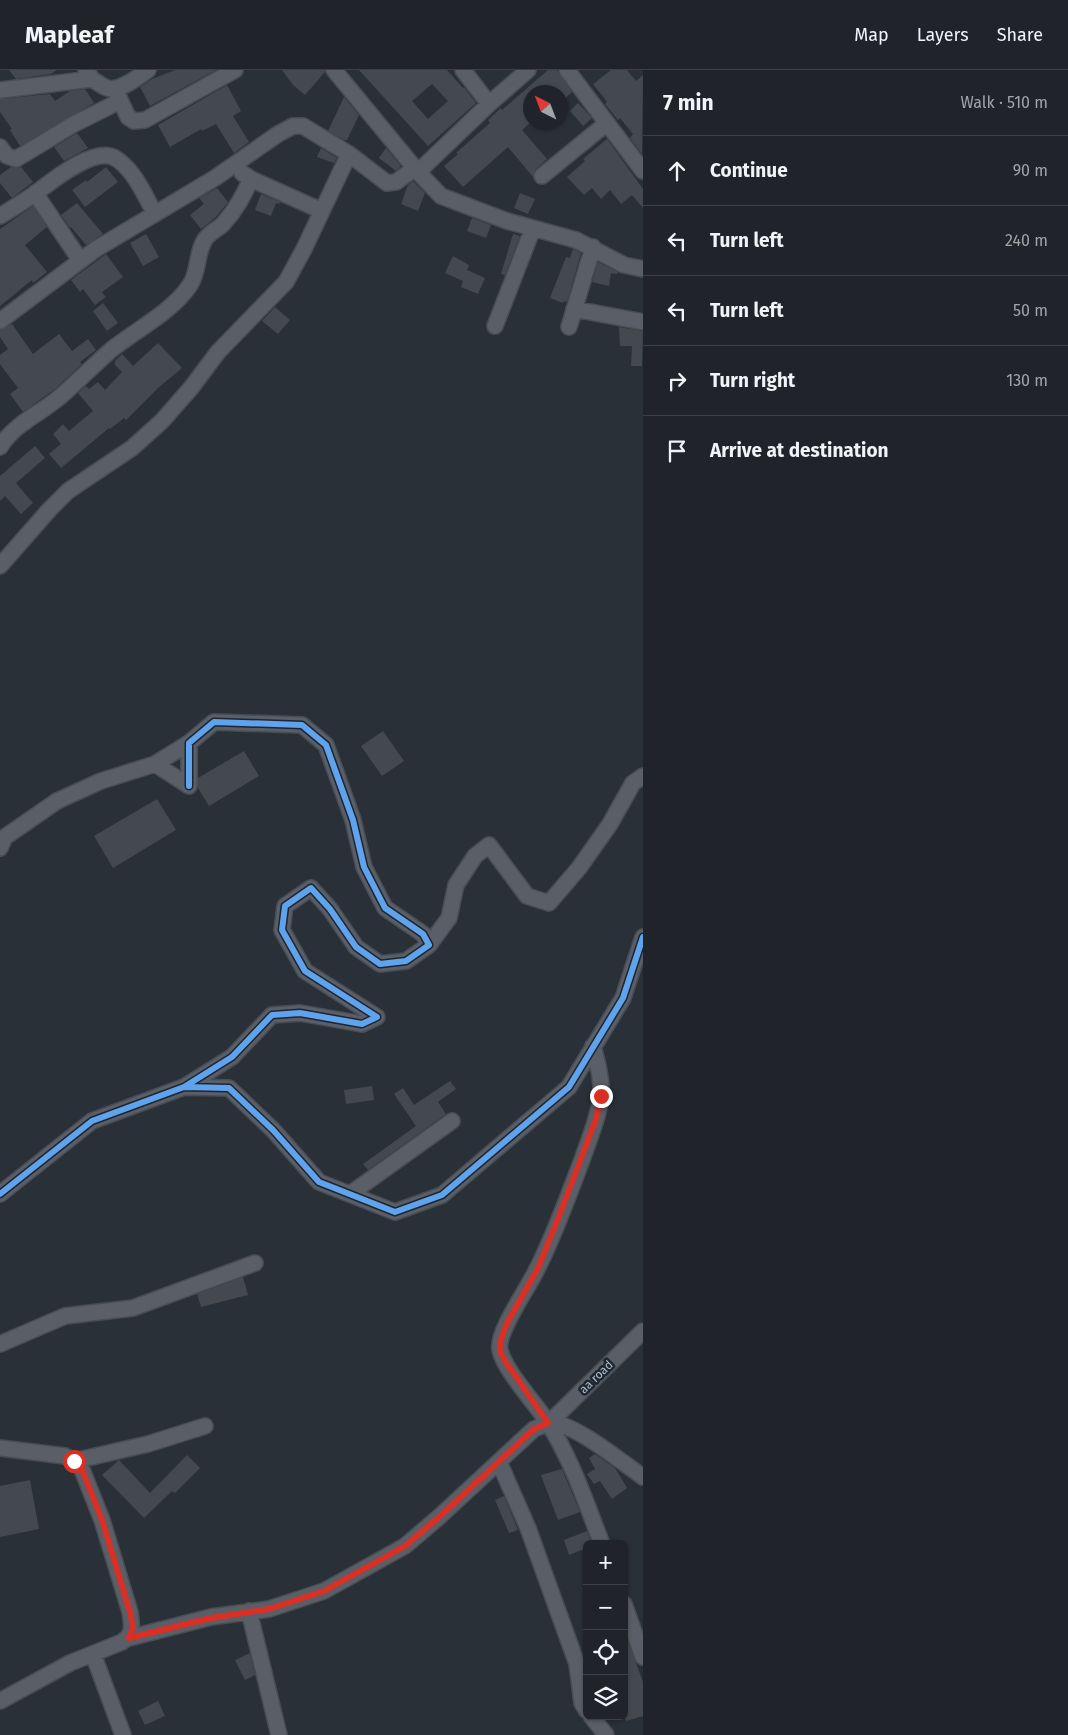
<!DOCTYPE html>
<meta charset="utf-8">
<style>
body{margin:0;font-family:"Fira Sans",sans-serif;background:#2d3036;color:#f1f3f6}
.controls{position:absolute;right:15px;bottom:15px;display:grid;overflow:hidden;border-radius:8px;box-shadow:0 1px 4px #0004}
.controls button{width:45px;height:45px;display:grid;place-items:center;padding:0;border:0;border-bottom:1px solid #3d4147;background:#20242a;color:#f1f3f6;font:25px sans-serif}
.compass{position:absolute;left:523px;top:15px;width:45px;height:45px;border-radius:50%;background:#20242a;box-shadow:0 1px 4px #0004;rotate:318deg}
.stop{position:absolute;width:15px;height:15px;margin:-11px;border:4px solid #d93025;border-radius:50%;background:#fff}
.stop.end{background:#d93025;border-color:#fff;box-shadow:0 1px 5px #0008}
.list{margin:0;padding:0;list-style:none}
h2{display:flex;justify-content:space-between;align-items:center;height:65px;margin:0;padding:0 20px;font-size:21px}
h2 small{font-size:16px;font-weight:400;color:#a2a4a8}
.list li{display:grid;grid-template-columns:32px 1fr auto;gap:15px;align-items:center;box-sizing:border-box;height:70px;padding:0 20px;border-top:1px solid #3d4147}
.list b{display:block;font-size:19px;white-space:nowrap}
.list em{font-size:16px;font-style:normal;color:#a2a4a8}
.icon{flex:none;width:28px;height:28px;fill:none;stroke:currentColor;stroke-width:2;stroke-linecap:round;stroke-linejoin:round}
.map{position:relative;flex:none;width:643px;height:1665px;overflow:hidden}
header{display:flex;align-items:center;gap:30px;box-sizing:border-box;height:70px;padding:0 25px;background:#20242a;border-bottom:1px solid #3d4147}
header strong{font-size:24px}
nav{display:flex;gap:28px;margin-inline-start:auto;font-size:18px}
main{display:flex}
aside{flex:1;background:#20242a}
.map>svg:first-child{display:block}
.building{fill:#444950;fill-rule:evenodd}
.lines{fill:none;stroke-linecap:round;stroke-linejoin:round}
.minor-casing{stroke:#484c53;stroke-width:18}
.minor{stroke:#5a5e66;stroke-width:15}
.cycleway-casing{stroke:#1d2633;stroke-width:9}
.cycleway{stroke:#60a3ed;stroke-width:6}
.route{stroke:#d93025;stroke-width:6}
.labels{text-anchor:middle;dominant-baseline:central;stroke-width:5;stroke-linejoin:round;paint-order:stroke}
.street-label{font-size:12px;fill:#b4bcc9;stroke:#1d2633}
</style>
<header>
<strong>Mapleaf</strong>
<nav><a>Map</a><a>Layers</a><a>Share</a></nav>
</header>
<main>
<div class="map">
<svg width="643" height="1665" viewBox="0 0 643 1665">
<rect width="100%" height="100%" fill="#2a3038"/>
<path class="building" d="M9 0H57L51 4 16 9Z
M175 0H216L150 36 140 17 152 9Z
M282 0H325V2L305 25 293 15Z
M359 0H447L463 18 464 17 476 33 428 76ZM432 14 448 31 428 49 412 31Z
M548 0H557L572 22 563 30 560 27V22H530V53L522 60 547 89 536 99 533 107 508 77 463 117 444 96 458 84 456 83 490 53 488 50 501 38 502 40Z
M611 0H627L636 11 643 5 642 84 630 68 633 64 620 48 618 50 605 34 607 32 593 14Z
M227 15 241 41 233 46 249 72 234 83 216 54 202 61 201 59 170 77 158 55Z
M85 19 94 33 20 76 10 60 12 59 0 42V29L50 24 55 31 70 21Z
M344 27 359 45 347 70H344L328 61Z
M578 33 592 48 583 56 570 41Z
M77 63 88 78 64 91 54 77Z
M607 69 643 119V138L632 125 621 134 610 120 601 129 592 118 584 125 567 107 585 91 583 89Z
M321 78 337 88 334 93 317 87Z
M386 78 401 96 396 101 379 88Z
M11 97 17 98 21 97 33 112 12 128 0 113V105Z
M106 97 118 112 85 137 72 120 86 110 87 112Z
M413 111 425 123 418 141 401 134 408 115Z
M217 118 228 132 216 147 201 159 190 145 204 134 199 128Z
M520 123 535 129 528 144 514 138Z
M261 124 280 132 279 134 276 133 271 146 255 140Z
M77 133 103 164 86 175 71 157 70 158 61 145Z
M33 136 47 157 25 175 47 202 33 213 32 210 0 236V159Z
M472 148 491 155 486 168 467 161Z
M146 164 159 187 143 196 130 173Z
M513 164 520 166 505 205 501 204Z
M573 179 581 183 567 232 564 231 563 233 550 228 566 187 570 188Z
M106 184 123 207 102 222 106 227 95 235 83 219 80 222 71 210Z
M453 186 469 195 467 200 485 208 478 224 461 217 463 211 445 203Z
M598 192 618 202 617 204 611 203 609 216 592 212Z
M103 233 118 253 107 261 93 241Z
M275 237 290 250 278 264 262 251Z
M12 254 33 284 59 264 72 281 88 269 96 280 80 292 82 294 55 319 23 342 10 324 18 318 0 294V285L8 279 0 267V260Z
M619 257 643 261 642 296H631L632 276H620Z
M158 273 182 298 158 318 126 350 124 348 110 359 109 358 61 398 49 384 61 374 53 364 63 354 69 361 93 341 78 323 86 316 89 319 98 312 105 320 122 302 115 295V291L122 284 133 296Z
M35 376 45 388 16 413 33 433 21 444 5 426 0 431V406Z
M383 661 404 691 382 706 361 676Z
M244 681 259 706 209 736 198 718V708Z
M157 729 176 760 113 798 94 766Z
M450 1011 456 1019 438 1032 446 1044 368 1100 363 1094 416 1056 394 1024 403 1018 414 1035Z
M372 1016 374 1030 346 1034 344 1020Z
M243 1207 248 1225 201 1237 197 1224Z
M595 1384 615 1398 627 1418 612 1429 600 1411 594 1414 587 1404 595 1399 589 1388Z
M187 1385 200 1398 175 1423 172 1421 144 1448 102 1405 119 1390 150 1423Z
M562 1399 580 1442 558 1450 541 1405Z
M30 1410 39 1459 0 1467V1416Z
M504 1426 518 1460 509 1463 495 1430Z
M587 1461 592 1474H587V1478L569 1485 564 1470Z
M624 1566H626L643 1612V1646L626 1651 624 1645Z
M250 1583 255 1605 245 1610 235 1590Z
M158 1631 165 1646 145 1655 138 1641Z"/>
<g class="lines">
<g class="minor-casing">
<path id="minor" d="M334 0 418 102
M463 0 489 34 528 0
M567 0 643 101
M92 9C97 12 102 16 107 18 120 22 138 7 148 0
M115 19 128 47 134 51 145 50 235 0
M1 20 92 9 86 0
M489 34 418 102 441 126 507 151 576 170 624 195 643 199
M0 77 7 86 16 89 74 54 120 31
M242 103 251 109 322 141
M542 106 607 53
M35 123 80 190
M0 146C12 139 24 131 36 123 52 111 94 76 115 88 134 99 145 126 155 144
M574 239 643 252
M0 251 96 179 215 108 278 64 293 56H303L349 84 387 113 396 112 415 98
M495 256 533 158
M569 257 593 177
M0 377C15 353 40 344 61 326 78 311 94 295 111 280 137 259 171 243 190 215 199 202 196 185 204 171 208 163 217 160 223 154 236 140 243 126 251 109
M0 496 49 440 68 421 132 378 162 351 191 318 218 282 286 212 304 179 349 84
M155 694 189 716
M0 778 5 767 57 731 101 711 155 694 189 673
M429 875 449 848 456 815 475 786 489 775 527 826 549 833 579 798 610 754 633 713 643 706
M593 976C597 992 602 1008 601 1025 599 1047 589 1069 582 1090 568 1126 555 1164 537 1199 529 1217 496 1262 500 1280 504 1300 537 1335 548 1353 572 1390 586 1433 602 1474
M184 1017 229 1018 273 1060 319 1112 395 1142 442 1125 569 1017 623 928 643 867
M0 1124 92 1051 184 1017 232 987 272 945 300 943 362 954 377 947 305 901 282 860 285 836 311 818 330 839 356 877 380 894 406 891 429 875 423 864 385 838 364 797 353 750 326 675 302 655 214 652 189 673V716
M350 1124 452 1051
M0 1274 65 1246 133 1238 255 1193
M549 1353 643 1261
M0 1378 65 1386 74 1391 81 1397 102 1450 130 1542C132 1556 134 1564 122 1572L70 1593 0 1631
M74 1391 148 1374 205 1356
M499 1392 528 1458 577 1594 582 1633 587 1641
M624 1534 643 1587
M249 1541 279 1665
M129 1568 211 1547 269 1539 324 1521 405 1476 439 1447 534 1359C539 1357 546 1353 552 1353 574 1353 624 1394 643 1407
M93 1584 123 1665
M591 1646 606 1665"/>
</g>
<use href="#minor" class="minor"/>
<g class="cycleway-casing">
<path id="cycleway" d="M184 1017 229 1018 273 1060 319 1112 395 1142 442 1125 569 1017 623 928 643 867
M0 1124 92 1051 184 1017 232 987 272 945 300 943 362 954 377 947 305 901 282 860 285 836 311 818 330 839 356 877 380 894 406 891 429 875 423 864 385 838 364 797 353 750 326 675 302 655 214 652 189 673V716"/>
</g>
<use href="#cycleway" class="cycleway"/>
</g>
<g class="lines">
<path class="route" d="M74 1391 81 1397 102 1450 130 1542 133 1557 129 1568 211 1548 269 1539 324 1521 405 1476 439 1447 534 1359 548 1353 505 1291 500 1281V1272L507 1253 538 1198 559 1146 596 1049 601 1026"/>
</g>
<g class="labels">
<g class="street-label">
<text transform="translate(596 1307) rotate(-44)">aa road</text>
</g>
</g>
</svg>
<div class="controls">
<button>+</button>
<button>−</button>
<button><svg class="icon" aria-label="locate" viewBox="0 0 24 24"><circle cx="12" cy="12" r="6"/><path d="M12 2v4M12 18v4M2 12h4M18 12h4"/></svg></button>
<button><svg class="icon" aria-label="layers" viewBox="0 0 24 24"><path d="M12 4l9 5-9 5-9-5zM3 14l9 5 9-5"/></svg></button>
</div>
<svg class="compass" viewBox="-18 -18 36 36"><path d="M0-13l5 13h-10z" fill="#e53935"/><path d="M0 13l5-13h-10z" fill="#a2a4a8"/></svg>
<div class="stop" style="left:74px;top:1391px"></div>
<div class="stop end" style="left:601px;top:1026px"></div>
</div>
<aside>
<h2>7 min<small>Walk · 510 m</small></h2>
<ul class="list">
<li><svg class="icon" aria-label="ahead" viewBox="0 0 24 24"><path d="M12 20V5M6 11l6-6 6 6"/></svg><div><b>Continue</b></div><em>90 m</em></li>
<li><svg class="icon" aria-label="left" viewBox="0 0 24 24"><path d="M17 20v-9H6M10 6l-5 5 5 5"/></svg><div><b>Turn left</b></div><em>240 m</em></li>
<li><svg class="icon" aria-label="left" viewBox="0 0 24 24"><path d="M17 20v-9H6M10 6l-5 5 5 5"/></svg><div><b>Turn left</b></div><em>50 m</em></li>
<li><svg class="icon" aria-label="right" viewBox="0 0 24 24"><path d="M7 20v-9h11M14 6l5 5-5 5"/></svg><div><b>Turn right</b></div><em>130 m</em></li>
<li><svg class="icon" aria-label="arrive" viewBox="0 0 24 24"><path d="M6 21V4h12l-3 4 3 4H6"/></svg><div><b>Arrive at destination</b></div></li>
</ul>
</aside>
</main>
